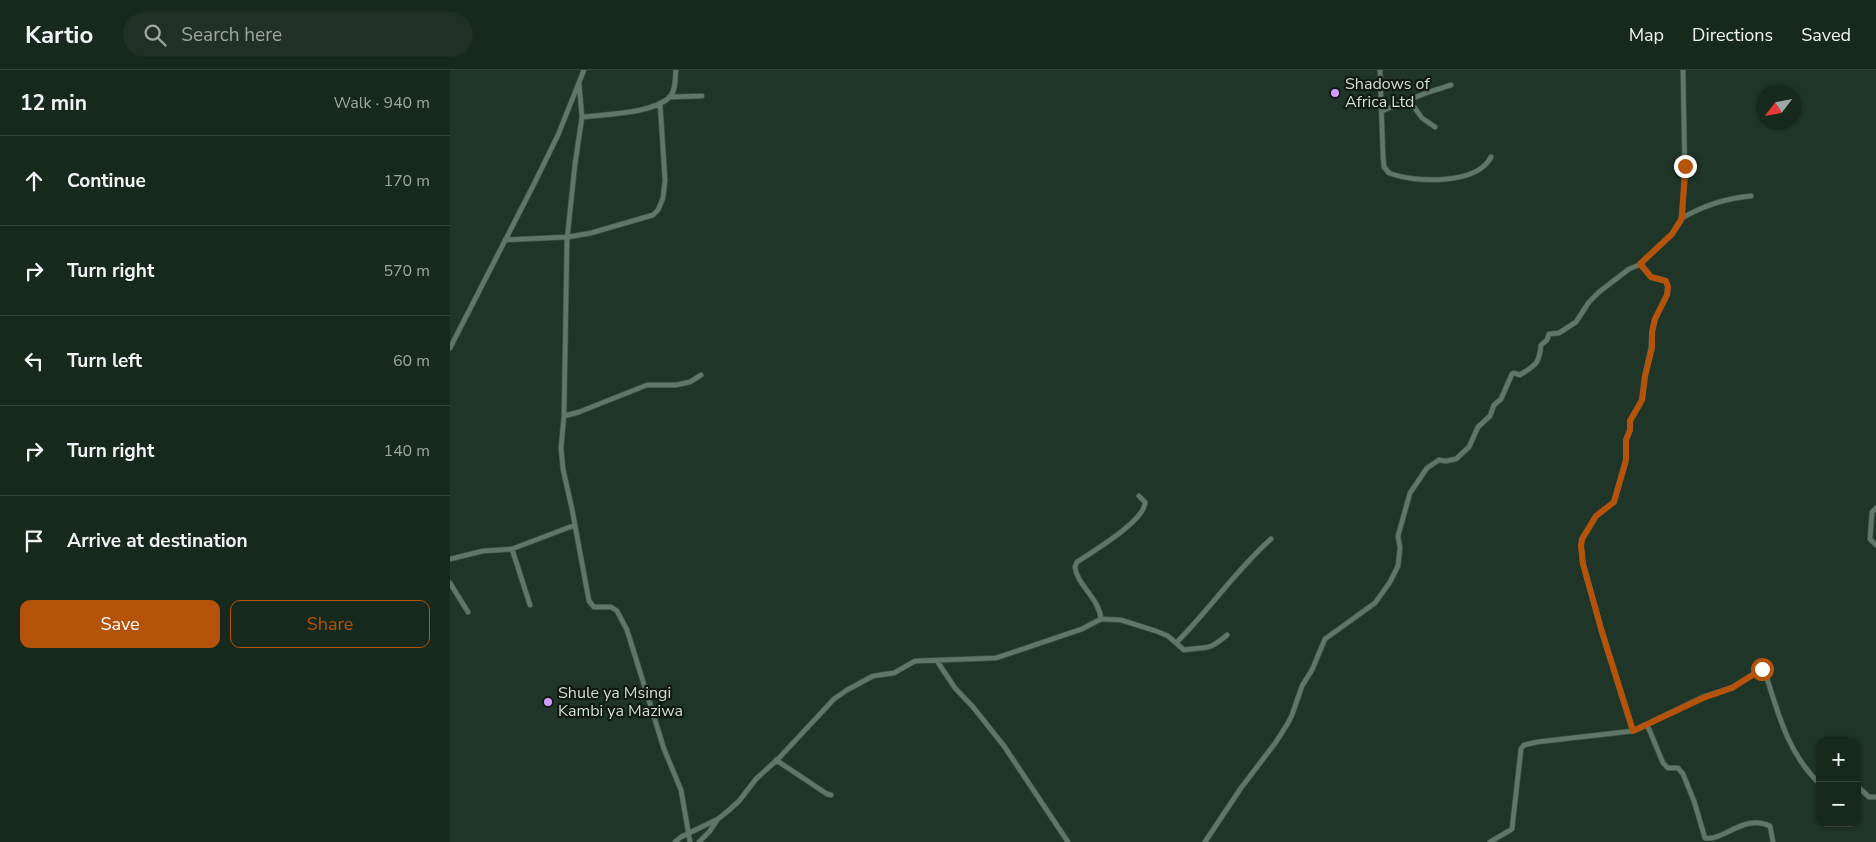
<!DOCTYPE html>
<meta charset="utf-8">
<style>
body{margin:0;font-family:"Nunito Sans",sans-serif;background:#203026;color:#f1f3f6}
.controls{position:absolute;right:15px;bottom:15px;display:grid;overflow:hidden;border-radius:10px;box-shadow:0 1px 4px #0004}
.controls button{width:45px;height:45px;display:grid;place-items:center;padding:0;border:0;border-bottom:1px solid #36443b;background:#17281d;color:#f1f3f6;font:25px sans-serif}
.compass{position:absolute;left:1306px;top:15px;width:45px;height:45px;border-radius:50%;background:#17281d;box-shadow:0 1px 4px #0004;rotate:238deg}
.stop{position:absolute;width:15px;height:15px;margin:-11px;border:4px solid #b45309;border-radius:50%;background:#fff}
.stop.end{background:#b45309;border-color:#fff;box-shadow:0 1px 5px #0008}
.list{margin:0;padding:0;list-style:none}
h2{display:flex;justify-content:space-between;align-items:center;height:65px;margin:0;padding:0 20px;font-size:21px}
h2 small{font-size:16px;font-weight:400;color:#9ea6a4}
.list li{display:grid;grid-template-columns:32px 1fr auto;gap:15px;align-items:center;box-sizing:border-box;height:90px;padding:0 20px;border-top:1px solid #36443b}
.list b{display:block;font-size:19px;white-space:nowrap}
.list em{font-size:16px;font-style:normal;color:#9ea6a4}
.actions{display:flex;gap:10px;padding:15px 20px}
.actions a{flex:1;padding:11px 0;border:1px solid #b45309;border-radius:10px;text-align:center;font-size:18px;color:#b45309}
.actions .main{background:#b45309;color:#fff}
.icon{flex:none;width:28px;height:28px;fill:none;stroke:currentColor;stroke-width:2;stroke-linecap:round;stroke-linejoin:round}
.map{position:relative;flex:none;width:1426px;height:772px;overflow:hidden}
header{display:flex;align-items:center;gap:30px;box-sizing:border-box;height:70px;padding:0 25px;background:#17281d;border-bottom:1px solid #36443b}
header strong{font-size:24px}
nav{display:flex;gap:28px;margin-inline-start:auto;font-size:18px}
.search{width:350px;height:45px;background:#203026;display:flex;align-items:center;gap:12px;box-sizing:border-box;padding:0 18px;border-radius:28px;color:#9ea6a4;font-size:19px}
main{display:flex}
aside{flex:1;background:#17281d}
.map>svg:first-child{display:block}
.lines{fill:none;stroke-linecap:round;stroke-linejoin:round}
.street-casing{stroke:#405246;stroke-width:6}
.street{stroke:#5f7766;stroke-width:4.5}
.route{stroke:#b45309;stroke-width:6}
.poi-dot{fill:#d29dfd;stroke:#101a13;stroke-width:2}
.labels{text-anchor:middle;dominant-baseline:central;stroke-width:4.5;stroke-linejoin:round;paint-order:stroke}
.poi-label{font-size:16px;fill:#d1ded4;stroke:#101a13;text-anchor:start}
</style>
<header>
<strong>Kartio</strong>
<div class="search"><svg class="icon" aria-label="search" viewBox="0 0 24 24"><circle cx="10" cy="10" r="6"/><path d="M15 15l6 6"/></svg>Search here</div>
<nav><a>Map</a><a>Directions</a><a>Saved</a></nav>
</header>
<main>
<aside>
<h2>12 min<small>Walk · 940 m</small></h2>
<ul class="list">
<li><svg class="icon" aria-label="ahead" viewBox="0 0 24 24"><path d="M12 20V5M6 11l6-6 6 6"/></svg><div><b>Continue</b></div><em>170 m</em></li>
<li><svg class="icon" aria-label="right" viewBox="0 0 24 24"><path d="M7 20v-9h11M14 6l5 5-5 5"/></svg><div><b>Turn right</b></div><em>570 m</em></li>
<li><svg class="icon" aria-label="left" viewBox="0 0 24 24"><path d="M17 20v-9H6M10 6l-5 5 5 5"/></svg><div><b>Turn left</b></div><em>60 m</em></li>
<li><svg class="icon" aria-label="right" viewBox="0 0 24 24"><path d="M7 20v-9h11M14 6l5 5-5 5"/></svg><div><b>Turn right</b></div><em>140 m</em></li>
<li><svg class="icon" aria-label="arrive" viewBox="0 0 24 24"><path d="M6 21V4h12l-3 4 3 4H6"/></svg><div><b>Arrive at destination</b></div></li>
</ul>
<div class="actions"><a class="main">Save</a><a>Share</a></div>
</aside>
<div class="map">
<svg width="1426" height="772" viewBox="0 0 1426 772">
<rect width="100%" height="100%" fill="#1f3527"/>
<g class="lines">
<g class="street-casing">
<path id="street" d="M930 0 933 86 934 97 939 103C965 113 1027 115 1041 87
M129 13 132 47 125 94 117 170 114 346 111 378 113 399 122 439 139 531 144 537H161L167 541 177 560 214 679 231 720 240 772
M219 27 252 26
M959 30 972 48 985 57
M932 41 976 23 1001 15
M132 47C156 44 202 44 220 27 226 20 225 8 226 0
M1232 148C1253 136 1277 128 1301 126
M55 170 118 167 141 163 203 145 208 140 213 128 215 110 210 33
M0 278 85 112 108 65 134 0
M114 346 129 342 197 315H226L240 312 251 305
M1426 438 1422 442 1420 469 1426 475
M62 479 80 535
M0 489 33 481 62 479 125 455
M0 513 18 542
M651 549C649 528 627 515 625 497L627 492C642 482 696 450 695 432L689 426
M727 572C760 539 786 500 821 469
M487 591 505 618 523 637 554 676 618 772
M1196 655 1199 659 1213 693 1218 698H1228L1233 704 1244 731 1255 768C1272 772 1295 743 1320 756L1323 772
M1183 661 1152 562 1133 494 1131 476 1132 469 1146 446 1164 432 1176 390V370L1180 360V351L1192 330 1195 306 1201 278 1202 262 1205 249 1217 225 1218 217 1216 211 1201 207 1191 194
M326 690 377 724 381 725
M1407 716 1419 727H1426
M225 772 231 767 268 749 278 741 289 731 306 709 329 688 384 629 397 620 423 606 444 603 465 591 546 588 632 559 651 549 671 550 706 561 718 566 734 580C758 576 757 582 777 565
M249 772 260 761 267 750
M755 772 791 718 826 672 838 653 842 645 852 616 862 600 875 569 925 533 940 512 948 496 950 478 948 466 960 423 977 398 989 390 996 391 1006 389 1019 377 1028 357 1040 346 1044 335 1051 329 1062 304 1064 303 1070 305C1085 295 1089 295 1091 275L1097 270 1099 264 1109 263 1126 252 1139 232 1149 222 1179 199 1189 195 1222 164 1231 151 1235 109 1233 0
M1040 772 1062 759 1071 679 1074 675 1087 672 1183 661 1253 627 1283 617 1312 599 1315 602C1328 643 1338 684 1370 714"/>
</g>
<use href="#street" class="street"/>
</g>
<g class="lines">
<path class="route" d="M1235 96 1232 148 1222 164 1190 194 1201 207 1216 211 1218 217 1217 225 1205 249 1202 262V278L1195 306 1192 330 1180 351V360L1176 370V390L1164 432 1146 446 1132 469 1131 476 1133 494 1152 562 1183 661 1253 628 1282 618 1312 599"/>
</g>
<g class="poi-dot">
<circle cx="885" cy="23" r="5"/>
<circle cx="98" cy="632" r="5"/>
</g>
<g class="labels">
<g class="poi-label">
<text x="895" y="14">Shadows of<tspan x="895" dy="18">Africa Ltd</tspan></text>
<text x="108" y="623">Shule ya Msingi<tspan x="108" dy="18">Kambi ya Maziwa</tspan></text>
</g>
</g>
</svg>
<div class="controls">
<button>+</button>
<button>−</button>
</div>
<svg class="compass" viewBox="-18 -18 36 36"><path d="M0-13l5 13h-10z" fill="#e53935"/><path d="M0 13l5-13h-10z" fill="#9ea6a4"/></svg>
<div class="stop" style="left:1312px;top:599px"></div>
<div class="stop end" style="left:1235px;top:96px"></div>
</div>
</main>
